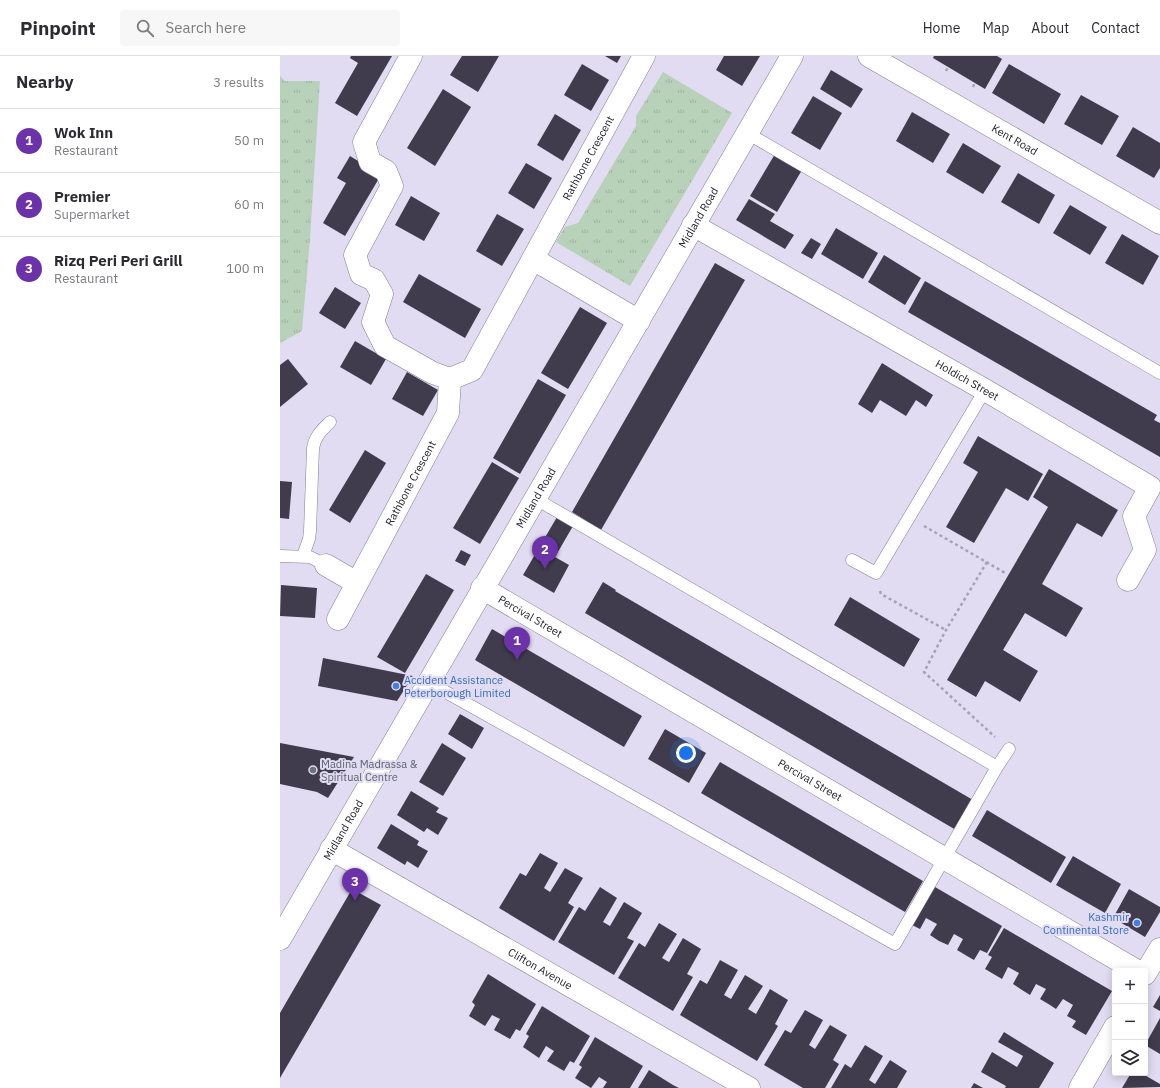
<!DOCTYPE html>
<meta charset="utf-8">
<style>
body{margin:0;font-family:"IBM Plex Sans",sans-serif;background:#f7f7f7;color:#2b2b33}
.controls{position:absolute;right:12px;bottom:12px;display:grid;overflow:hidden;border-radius:4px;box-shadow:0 2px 10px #0003}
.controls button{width:36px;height:36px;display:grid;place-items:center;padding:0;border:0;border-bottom:1px solid #e1e1e2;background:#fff;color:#2b2b33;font:20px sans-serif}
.you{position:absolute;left:406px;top:697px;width:14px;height:14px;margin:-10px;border:3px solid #fff;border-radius:50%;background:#1a73e8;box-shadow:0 0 0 6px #1a73e833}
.badge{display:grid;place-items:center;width:26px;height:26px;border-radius:50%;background:#6b32a9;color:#fff;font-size:13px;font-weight:700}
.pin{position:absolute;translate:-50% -33px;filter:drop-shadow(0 1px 2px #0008)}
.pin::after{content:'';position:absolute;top:21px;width:14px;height:12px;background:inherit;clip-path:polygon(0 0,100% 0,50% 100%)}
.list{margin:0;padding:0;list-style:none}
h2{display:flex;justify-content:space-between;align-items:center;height:52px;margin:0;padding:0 16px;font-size:17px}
h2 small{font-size:13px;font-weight:400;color:#7c7c81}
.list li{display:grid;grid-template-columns:26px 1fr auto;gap:12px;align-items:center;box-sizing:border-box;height:64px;padding:0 16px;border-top:1px solid #e1e1e2}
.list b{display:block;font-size:15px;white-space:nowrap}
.list p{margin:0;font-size:13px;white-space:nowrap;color:#7c7c81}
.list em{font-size:13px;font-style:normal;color:#7c7c81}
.icon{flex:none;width:22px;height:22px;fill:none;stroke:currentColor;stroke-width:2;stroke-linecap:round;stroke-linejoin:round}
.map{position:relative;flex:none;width:880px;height:1032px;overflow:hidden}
header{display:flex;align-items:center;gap:24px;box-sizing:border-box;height:56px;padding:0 20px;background:#fff;border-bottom:1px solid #e1e1e2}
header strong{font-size:19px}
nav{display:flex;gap:22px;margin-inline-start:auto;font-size:14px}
.search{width:280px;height:36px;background:#f7f7f7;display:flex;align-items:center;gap:10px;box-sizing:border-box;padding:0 14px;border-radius:4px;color:#7c7c81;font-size:15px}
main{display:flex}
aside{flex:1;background:#fff}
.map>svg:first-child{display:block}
.grass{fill:url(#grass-tufts)}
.building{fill:#403c4d}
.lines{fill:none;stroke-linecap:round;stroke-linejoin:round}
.lane-casing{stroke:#837f92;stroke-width:13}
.street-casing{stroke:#837f92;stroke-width:23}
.path{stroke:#a6a2b2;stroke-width:2.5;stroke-dasharray:3 3;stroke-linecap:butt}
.lane{stroke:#fff;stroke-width:12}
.street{stroke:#fff;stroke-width:22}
.shop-dot{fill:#3f7fe0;stroke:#e1dcf1;stroke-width:1.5}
.worship-dot{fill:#6b7280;stroke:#e1dcf1;stroke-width:1.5}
.labels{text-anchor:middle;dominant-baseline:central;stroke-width:4;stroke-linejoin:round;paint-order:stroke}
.street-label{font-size:11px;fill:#25232b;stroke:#e1dcf1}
.shop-label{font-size:11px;fill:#366cbe;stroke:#e1dcf1;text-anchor:start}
.worship-label{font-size:11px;fill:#5b616d;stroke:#e1dcf1;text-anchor:start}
</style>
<header>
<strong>Pinpoint</strong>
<div class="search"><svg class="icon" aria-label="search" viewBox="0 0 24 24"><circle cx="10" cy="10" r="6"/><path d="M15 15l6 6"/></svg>Search here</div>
<nav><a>Home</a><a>Map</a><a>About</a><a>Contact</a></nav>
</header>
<main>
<aside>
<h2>Nearby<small>3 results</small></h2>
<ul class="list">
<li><span class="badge">1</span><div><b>Wok Inn</b><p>Restaurant</p></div><em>50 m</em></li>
<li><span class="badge">2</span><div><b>Premier</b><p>Supermarket</p></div><em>60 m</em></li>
<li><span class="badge">3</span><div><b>Rizq Peri Peri Grill</b><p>Restaurant</p></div><em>100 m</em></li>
</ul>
</aside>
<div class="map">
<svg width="880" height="1032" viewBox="0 0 880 1032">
<defs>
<pattern id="grass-tufts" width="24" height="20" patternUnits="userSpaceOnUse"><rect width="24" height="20" fill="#b8d1b9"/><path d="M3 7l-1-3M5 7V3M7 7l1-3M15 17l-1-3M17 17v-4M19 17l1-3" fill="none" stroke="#9eb39f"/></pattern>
</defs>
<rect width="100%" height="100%" fill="#e1dcf1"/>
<path class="grass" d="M383 16 452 57 350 230 276 186 285 171 298 167 356 70V60Z
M0 20 5 25H40L30 183 22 275 0 287Z"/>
<path class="building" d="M71 0H112L77 60 55 47 78 7 70 2Z
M182 0H219L198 36 170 19Z
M325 0H341L337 7Z
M444 0H480L462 30 436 14Z
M654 0H717L722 3 705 33 653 2Z
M302 8 329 24 311 55 284 39Z
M729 8 781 38 764 68 712 37Z
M551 14 583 33 571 52 540 33Z
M163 33 191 51 155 110 127 92Z
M801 39 839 60 822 89 784 68Z
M533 40 562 57 540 94 511 77Z
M632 56 670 78 653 107 616 85Z
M275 58 301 74 283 105 257 89Z
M853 71 880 87V112L874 122 836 100Z
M683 87 721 110 703 138 666 116Z
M495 98 522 114 497 156 470 140Z
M70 100 101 119 65 180 43 167 66 127 57 122Z
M246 107 272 122 254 153 228 137Z
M738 117 775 139 759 168 721 146Z
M131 140 160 157 144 185 115 169Z
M469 143 495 158 490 165 514 179 505 193 456 164Z
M790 149 827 171 810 199 773 177Z
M217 158 244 173 222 210 196 195Z
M556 172 598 197 583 223 541 198Z
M842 178 879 200 863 229 825 207Z
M531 182 541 188 532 203 521 197Z
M604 199 641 222 625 249 588 226Z
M435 207 465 224 321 474 292 456Z
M139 218 201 253 185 282 123 246Z
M645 225 877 359 874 364 880 367V401L628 256Z
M55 231 81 247 65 273 39 257Z
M300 251 327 267 288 333 261 317Z
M75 285 106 303 91 329 60 311Z
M8 303 28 328 0 351V309Z
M602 307 653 339 646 351 636 344 626 360 600 344 592 357 578 348Z
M127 316 158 334 143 360 112 343Z
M258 323 286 339 240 418 213 402Z
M698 380 763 418 748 445 726 432 694 487 666 471 698 416 683 407Z
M85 394 106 407 70 467 49 454Z
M212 406 239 422 200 488 173 472Z
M769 413 838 454 822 481 797 467 762 528 803 552 786 581 745 557 723 594 758 615 740 646 705 625 696 641 667 624 768 451 753 441Z
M0 425 12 426 9 463 0 462Z
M277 461 293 470 275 501 289 509 274 537 243 519Z
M181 494 191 499 185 510 175 505Z
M146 518 174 534 125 617 97 601Z
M323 526 336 534 335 535 693 744 676 774 305 557Z
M1 529 37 532 35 562 0 560Z
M570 541 640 583 624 611 554 569Z
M212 573 362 660 344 691 195 604Z
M43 602 133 620 117 645 38 630Z
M180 658 204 672 192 693 168 678Z
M385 673 426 697 409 727 368 703Z
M0 687 74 701 48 742 37 736 0 728Z
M162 687 186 702 163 740 139 726Z
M440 706 643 825 625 856 421 737Z
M131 735 159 752 156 756 168 762 158 779 147 772 144 776 117 759Z
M707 754 786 801 771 827 692 780Z
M111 768 139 785 137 789 148 795 138 812 127 805 125 809 97 792Z
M260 797 278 807 264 832 270 836 285 812 303 822 288 847 294 851 274 885 219 852 240 817 246 820Z
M793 800 841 828 825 857 776 829Z
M320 831 337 842 323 866 330 870 344 846 362 857 347 882 354 885 334 919 278 886 299 851 305 855Z
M655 831 722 870 707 897 700 894 694 904 687 900 677 894 683 883 674 878 668 889 659 885 650 879 657 868 646 862 640 873 632 869Z
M72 833 101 849 0 1022V957Z
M849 833 880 851V856L865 881 833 862Z
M379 867 397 878 382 902 389 906 403 882 421 893 407 918 413 921 393 955 338 922 359 887 365 891Z
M724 872 832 935 806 979 792 971 796 965 787 960 793 949 783 943 776 953 770 949 760 943 766 933 756 928 750 939 742 934 733 928 739 917 728 911 722 923 705 913 712 901 708 899Z
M440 904 458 914 444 939 451 943 465 919 483 930 468 953 476 958 490 933 508 944 495 968 498 970 477 1005 400 959 420 924 427 928Z
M208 918 256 948 240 975 236 973 230 983 214 974 220 963 212 959 205 970 189 960 195 949 192 946Z
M880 939V955L873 951Z
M262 950 310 980 294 1007 290 1005 284 1015 267 1005 274 995 266 990 259 1002 243 991 249 980 246 978Z
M525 954 543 964 529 989 535 993 550 969 567 979 553 1004 559 1008 545 1032H523L484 1009 505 974 511 977Z
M880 962V998L865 989Z
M724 976 774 1007 759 1032H725L726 1030 701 1016 712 996 737 1011 740 1006 743 1000 718 986Z
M315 981 363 1010 350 1032H323L327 1026 319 1021 311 1032 295 1022 302 1011 299 1009Z
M585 989 603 1000 589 1024 595 1028 610 1004 627 1015 617 1032H551L565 1008 571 1012Z
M369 1014 393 1029 399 1032H358Z
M851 1017H861L880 1028V1031L842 1032Z
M694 1027 703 1032H691Z"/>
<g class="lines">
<g class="lane-casing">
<path id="lane" d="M467 77 880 317
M256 443 717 711 729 693
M0 500 30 501 46 509
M23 500 29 483 30 475 33 392C35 380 42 374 50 366
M572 504 596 517 705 334
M148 626 615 888 717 711"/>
</g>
<g class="street-casing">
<g id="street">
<path id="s1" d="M131 0 84 86 90 106 106 115 112 130 75 199 81 218 94 224 102 238 93 266 105 290 153 317 170 323 192 314 364 0"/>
<path id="s2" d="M589 0 880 167"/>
<path id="s3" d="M413 169 705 334 870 431 854 460 865 494 848 524"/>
<path d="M253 203 359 265"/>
<path d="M46 509 77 527"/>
<path id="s4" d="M202 532 857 915"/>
<path id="s5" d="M58 563 168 357 170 323"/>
<path id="s6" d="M51 793 469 1032"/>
<path id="s7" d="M0 883 512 0"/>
<path d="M865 918 880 893"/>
<path d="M800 1032 835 971"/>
</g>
</g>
<path class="path" d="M666 15 668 11
M693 31 695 26
M644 470 727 518
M707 506 666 574 644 616 715 681
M600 535 601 538 666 574"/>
<use href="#lane" class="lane"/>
<use href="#street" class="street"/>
</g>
<g class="shop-dot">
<circle cx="116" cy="630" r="4"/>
<circle cx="857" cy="867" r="4"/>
</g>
<circle class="worship-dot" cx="33" cy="714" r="4"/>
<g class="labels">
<g class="street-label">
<text stroke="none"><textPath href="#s2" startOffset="168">Kent Road</textPath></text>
<text stroke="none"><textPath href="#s1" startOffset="677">Rathbone Crescent</textPath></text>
<text stroke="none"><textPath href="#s7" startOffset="834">Midland Road</textPath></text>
<text stroke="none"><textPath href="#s3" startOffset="315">Holdich Street</textPath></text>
<text stroke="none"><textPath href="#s5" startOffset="154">Rathbone Crescent</textPath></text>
<text stroke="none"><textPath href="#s7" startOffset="510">Midland Road</textPath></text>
<text stroke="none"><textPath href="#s4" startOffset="56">Percival Street</textPath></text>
<text stroke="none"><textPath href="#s4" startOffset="380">Percival Street</textPath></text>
<text stroke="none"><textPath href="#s7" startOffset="126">Midland Road</textPath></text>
<text stroke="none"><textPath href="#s6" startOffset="241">Clifton Avenue</textPath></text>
</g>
<g class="shop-label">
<text x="124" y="624">Accident Assistance<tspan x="124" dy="13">Peterborough Limited</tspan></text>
<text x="849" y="861" text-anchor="end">Kashmir<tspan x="849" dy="13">Continental Store</tspan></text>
</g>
<g class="worship-label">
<text x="41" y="708">Madina Madrassa &amp;<tspan x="41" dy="13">Spiritual Centre</tspan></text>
</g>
</g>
</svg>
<div class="controls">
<button>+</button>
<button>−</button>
<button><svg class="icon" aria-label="layers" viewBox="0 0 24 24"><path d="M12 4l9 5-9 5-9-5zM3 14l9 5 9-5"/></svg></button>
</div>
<div class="you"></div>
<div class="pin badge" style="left:237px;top:604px">1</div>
<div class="pin badge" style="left:265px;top:513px">2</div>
<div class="pin badge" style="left:75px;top:845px">3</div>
</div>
</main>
